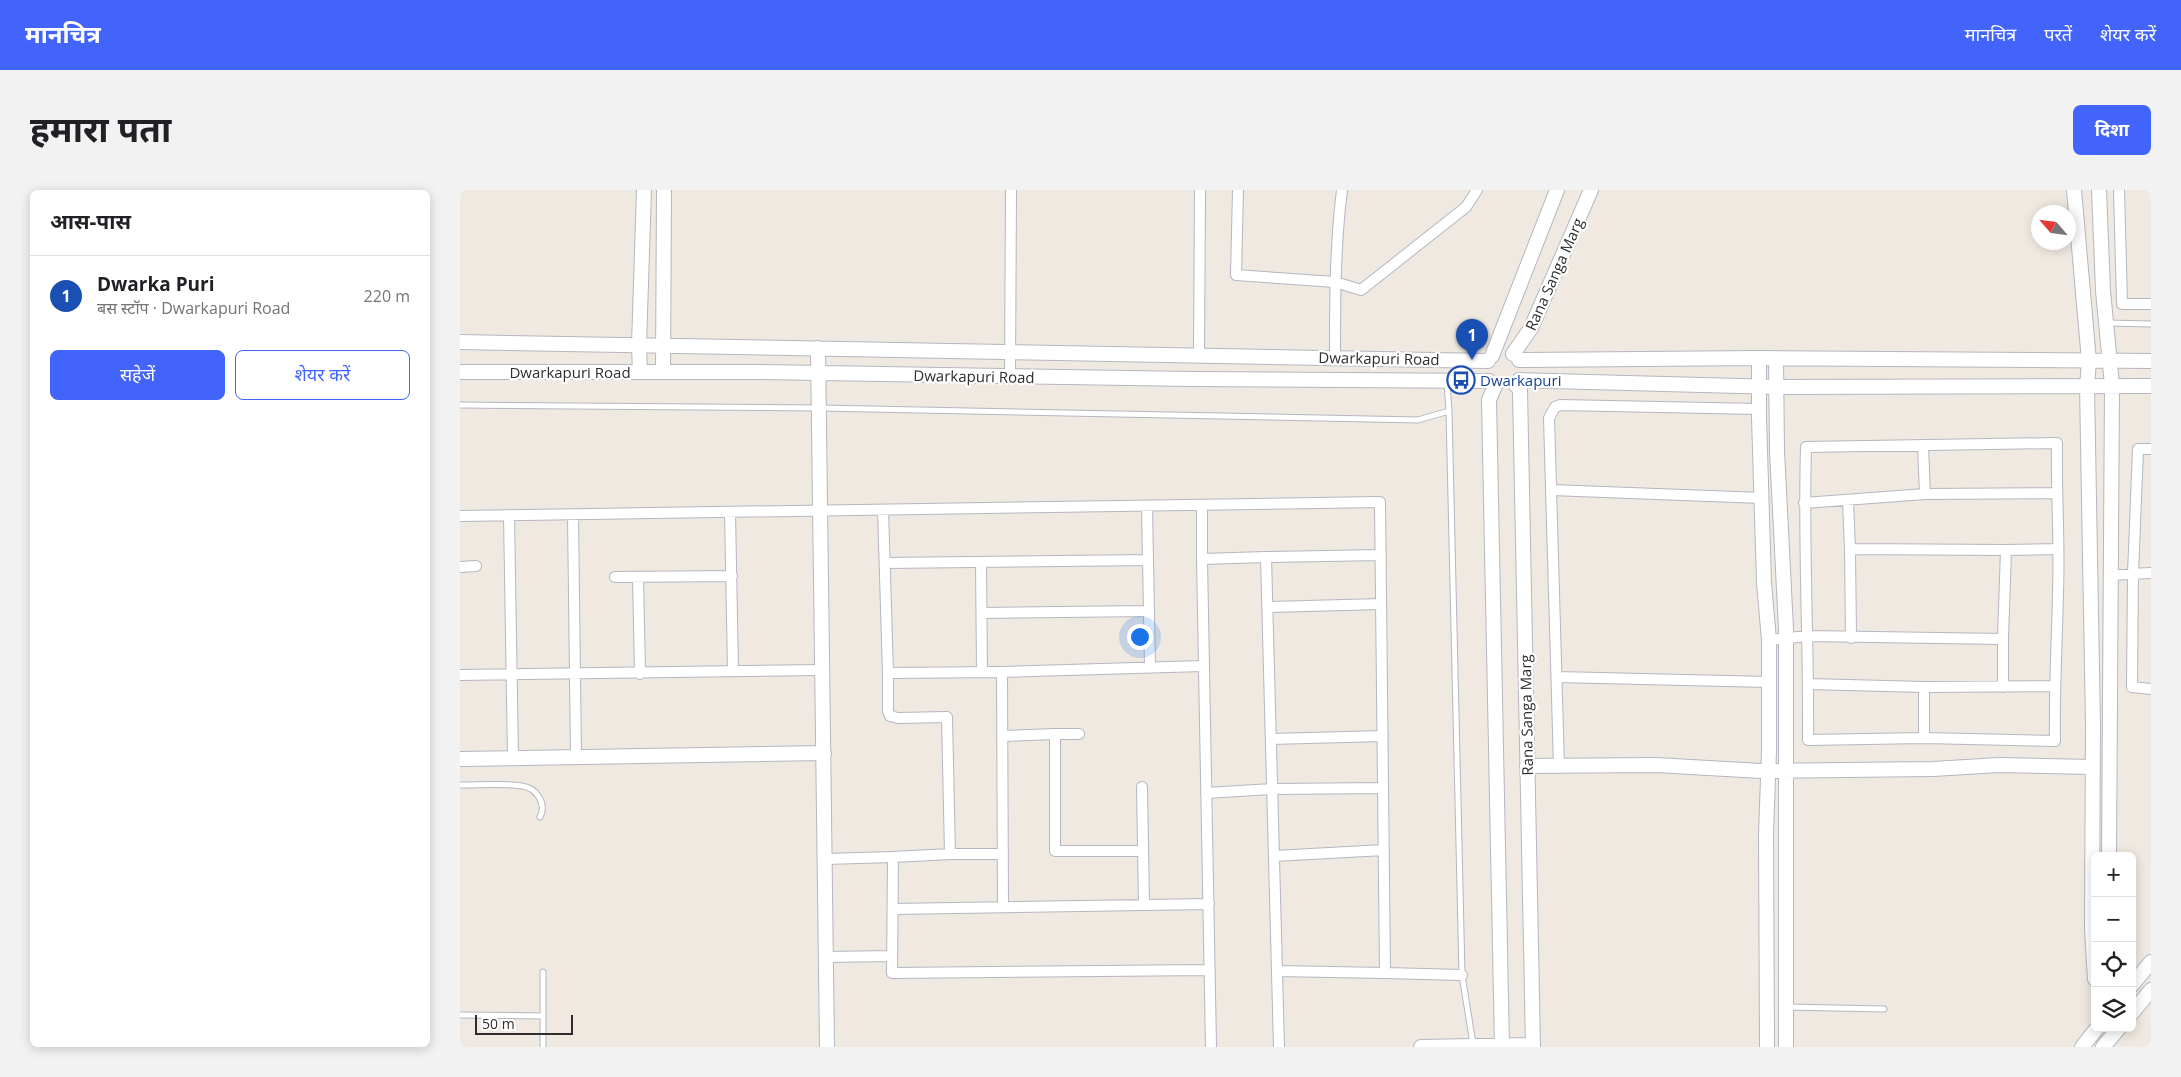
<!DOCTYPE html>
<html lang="hi">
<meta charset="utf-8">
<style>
body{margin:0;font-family:"Open Sans","Noto Sans Devanagari",sans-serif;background:#f2f2f2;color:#202124}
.controls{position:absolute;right:15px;bottom:15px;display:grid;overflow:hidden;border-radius:8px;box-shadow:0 2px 12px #0003}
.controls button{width:45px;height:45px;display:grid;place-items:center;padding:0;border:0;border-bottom:1px solid #e0e0e0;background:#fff;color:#202124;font:25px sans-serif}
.compass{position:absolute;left:1571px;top:15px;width:45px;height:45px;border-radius:50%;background:#fff;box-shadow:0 2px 12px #0003;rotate:298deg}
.scale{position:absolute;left:15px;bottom:12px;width:98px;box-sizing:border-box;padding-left:5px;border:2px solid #2e2e2e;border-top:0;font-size:14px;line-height:18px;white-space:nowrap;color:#2e2e2e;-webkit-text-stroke:4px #fff;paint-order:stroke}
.you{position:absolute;left:679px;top:446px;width:18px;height:18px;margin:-12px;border:4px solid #fff;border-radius:50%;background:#1a73e8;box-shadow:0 0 0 8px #1a73e833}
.badge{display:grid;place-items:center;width:32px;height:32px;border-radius:50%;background:#4264fb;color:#fff;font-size:16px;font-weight:700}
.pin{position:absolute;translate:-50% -41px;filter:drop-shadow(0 1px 2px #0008)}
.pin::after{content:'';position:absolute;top:26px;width:18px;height:15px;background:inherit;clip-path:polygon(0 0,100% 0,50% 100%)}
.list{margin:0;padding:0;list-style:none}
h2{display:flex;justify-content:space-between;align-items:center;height:65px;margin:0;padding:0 20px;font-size:21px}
h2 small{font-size:16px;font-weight:400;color:#757577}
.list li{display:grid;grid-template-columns:32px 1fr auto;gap:15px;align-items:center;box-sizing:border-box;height:80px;padding:0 20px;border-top:1px solid #e0e0e0}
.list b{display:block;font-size:19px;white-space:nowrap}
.list p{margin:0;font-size:16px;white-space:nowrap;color:#757577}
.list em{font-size:16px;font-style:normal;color:#757577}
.actions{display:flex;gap:10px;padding:15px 20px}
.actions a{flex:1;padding:11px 0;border:1px solid #4264fb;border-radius:8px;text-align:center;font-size:18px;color:#4264fb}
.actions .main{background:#4264fb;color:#fff}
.icon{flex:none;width:28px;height:28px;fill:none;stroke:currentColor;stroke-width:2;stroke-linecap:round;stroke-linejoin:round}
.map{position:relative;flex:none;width:1691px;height:857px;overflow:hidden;border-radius:8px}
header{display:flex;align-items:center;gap:30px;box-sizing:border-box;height:70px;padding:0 25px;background:#4264fb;color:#fff}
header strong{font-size:24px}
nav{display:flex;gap:28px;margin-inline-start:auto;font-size:18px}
.intro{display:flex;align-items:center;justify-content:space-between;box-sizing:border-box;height:120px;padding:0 30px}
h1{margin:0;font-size:35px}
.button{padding:12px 22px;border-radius:8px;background:#4264fb;color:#fff;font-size:18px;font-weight:700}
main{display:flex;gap:30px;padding:0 30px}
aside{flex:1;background:#fff;border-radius:8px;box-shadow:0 2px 12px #0003}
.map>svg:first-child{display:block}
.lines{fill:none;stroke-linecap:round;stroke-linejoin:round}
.lane-casing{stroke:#b4b7c1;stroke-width:7}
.street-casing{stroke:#b4b7c1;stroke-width:12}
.secondary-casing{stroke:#b4b7c1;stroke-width:16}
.lane{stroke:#fff;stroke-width:5}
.street{stroke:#fff;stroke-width:10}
.secondary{stroke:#fff;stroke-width:14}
.labels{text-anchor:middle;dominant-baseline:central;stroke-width:4.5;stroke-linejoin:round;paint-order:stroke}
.street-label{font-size:15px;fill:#2e2e2e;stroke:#fff}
.transit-label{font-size:15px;fill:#164399;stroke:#fff;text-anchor:start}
</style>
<header>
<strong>मानचित्र</strong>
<nav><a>मानचित्र</a><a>परतें</a><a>शेयर करें</a></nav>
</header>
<div class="intro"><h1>हमारा पता</h1><a class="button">दिशा</a></div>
<main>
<aside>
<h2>आस-पास<small></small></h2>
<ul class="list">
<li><span class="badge" style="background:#1a4fb4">1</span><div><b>Dwarka Puri</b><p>बस स्टॉप · Dwarkapuri Road</p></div><em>220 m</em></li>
</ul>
<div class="actions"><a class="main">सहेजें</a><a>शेयर करें</a></div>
</aside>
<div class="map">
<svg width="1691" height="857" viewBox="0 0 1691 857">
<rect width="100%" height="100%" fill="#efe9e1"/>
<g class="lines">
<g class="lane-casing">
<path id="lane" d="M1647 133 1691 134
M0 215 360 218 958 230 989 221 987 192
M989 221 1002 785 1013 854
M0 595C20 595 42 593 62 596 77 598 87 614 80 627
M83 782V857
M1326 817 1424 819
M0 825 83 826"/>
</g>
<g class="street-casing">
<path id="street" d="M778 0 776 85 875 92 901 100 1006 17 1017 0
M1659 0 1662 114H1691
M739 164 740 0
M875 167C875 111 875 56 882 0
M550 186 551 0
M1597 253C1596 303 1600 352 1598 402 1597 452 1594 501 1595 551L1464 548 1348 550C1349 452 1343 354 1346 257Z
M1463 255 1465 304
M1691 259H1678L1673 384 1672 497 1691 499
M1091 300 1302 308
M1388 311 1390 359
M1344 313 1465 304 1596 303
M742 315V369
M687 316 690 477
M423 320 428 483 542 482 743 476
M270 322 273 481
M49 325 53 568
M113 325 116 567
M0 326 920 312 925 783 817 781
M1546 360 1598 359
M806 367 921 365
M521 372 522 482
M425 373 688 370
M0 377 16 376
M1650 385 1691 383
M155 387 272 386
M178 387 180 484
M808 417 921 414
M522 423 689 421
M1309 450 1348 446 1543 449 1546 360 1390 359 1391 448
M542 482 543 717
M428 483V521L430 526 438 528 487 527 490 664
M0 485 363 480
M1097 487 1309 492
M1349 494 1464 497 1594 496
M1543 497V449
M595 544H619
M543 546 595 544V661H683
M1464 548V497
M811 549 923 546
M1099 576 1089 228 1095 217 1100 215 1299 219
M682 597 684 715
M746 603 812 599 923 598
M814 666 924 660
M433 667 490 664H543
M365 669 433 667 432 783 750 780
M433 719 749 714
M366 767 432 766
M925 783 1002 785
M751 857 742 369 806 367 819 857"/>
</g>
<g class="secondary-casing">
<path id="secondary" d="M1614 0 1629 171 1627 196 1633 535 1632 739 1635 789
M1639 0 1643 101 1652 195 1649 666
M0 152 1028 171
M358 158 367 857
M1053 164 1071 138 1131 0
M1032 166 1097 0
M1299 168V227L1304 393 1309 450V561L1306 644 1307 857
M1316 168 1317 261 1326 439V857
M1059 170 1299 168 1691 171
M0 182H298L733 189 1029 191
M180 182 179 155 184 0
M203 182 204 0
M1059 190 1317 197 1691 196
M1055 194 1060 200 1073 857
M1035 196 1029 210 1042 857
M0 569 364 563
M1067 576 1196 575 1301 581 1473 579 1539 575 1633 577
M1672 795 1691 772
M1672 823 1691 800
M961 857 1073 855
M1622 857 1637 838
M1643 857 1659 838"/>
</g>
<use href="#lane" class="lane"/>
<use href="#street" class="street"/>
<use href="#secondary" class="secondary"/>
</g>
<defs>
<g id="bus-ring" transform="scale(1.4375)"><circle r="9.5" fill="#fff" stroke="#1a4fb4" stroke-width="1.5"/><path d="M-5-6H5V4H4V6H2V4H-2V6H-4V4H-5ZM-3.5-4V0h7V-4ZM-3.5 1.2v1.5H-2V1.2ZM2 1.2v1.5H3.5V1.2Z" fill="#1a4fb4"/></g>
</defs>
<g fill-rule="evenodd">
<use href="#bus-ring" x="1001" y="190"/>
</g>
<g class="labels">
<g class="street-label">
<text transform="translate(1094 84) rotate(-66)">Rana Sanga Marg</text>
<text transform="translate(919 168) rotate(1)">Dwarkapuri Road</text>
<text x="110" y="182">Dwarkapuri Road</text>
<text transform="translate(514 186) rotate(1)">Dwarkapuri Road</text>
<text transform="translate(1066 525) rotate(-91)">Rana Sanga Marg</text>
</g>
<g class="transit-label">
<text x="1020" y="190">Dwarkapuri</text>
</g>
</g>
</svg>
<div class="controls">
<button>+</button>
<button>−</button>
<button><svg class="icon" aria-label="locate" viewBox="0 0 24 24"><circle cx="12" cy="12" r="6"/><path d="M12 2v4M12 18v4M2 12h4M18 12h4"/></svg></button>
<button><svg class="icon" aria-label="layers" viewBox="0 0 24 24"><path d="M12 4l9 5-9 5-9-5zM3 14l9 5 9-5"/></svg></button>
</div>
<svg class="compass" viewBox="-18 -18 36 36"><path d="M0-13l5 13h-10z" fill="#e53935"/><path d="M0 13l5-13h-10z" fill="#757577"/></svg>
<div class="scale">50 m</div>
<div class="you"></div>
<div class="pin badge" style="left:1012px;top:170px;background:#1a4fb4">1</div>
</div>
</main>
